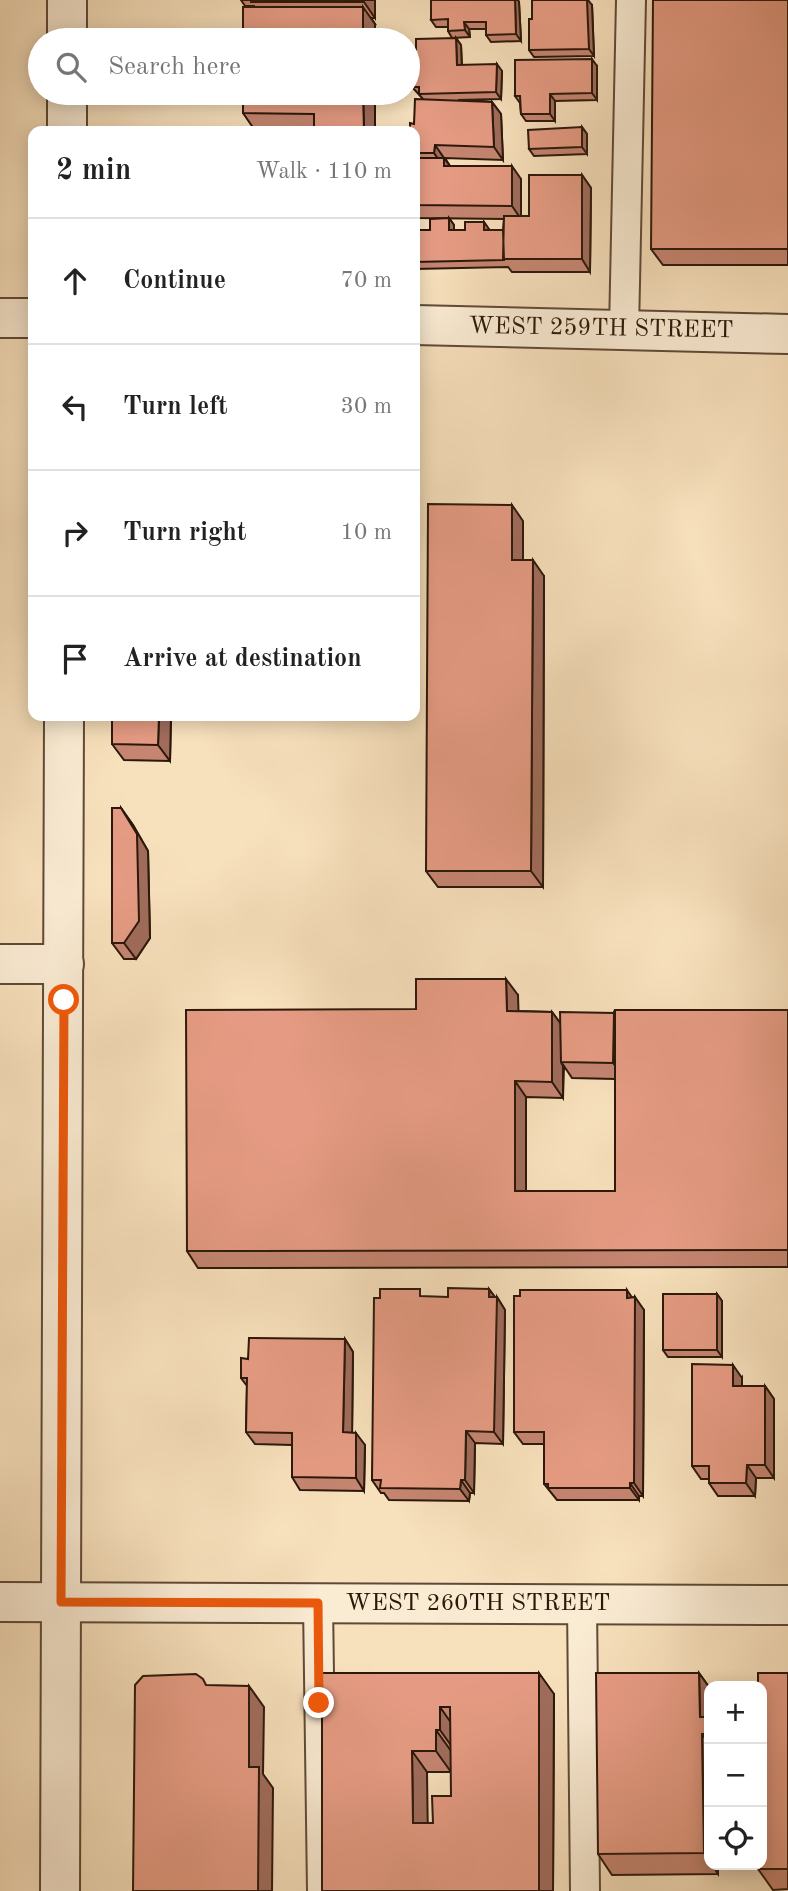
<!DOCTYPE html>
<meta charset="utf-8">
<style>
body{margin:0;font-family:"Old Standard TT",serif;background:#f2f2f2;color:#222}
.controls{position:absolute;right:21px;bottom:21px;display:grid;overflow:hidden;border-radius:14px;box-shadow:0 4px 18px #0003}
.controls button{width:63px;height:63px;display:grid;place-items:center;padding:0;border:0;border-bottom:2px solid #e0e0e0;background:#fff;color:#222;font:35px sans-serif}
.stop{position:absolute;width:21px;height:21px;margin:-16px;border:5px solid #ea580c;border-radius:50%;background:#fff}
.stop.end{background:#ea580c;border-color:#fff;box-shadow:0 2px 7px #0008}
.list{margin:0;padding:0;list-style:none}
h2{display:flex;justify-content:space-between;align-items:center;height:91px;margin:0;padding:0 28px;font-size:30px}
h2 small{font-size:23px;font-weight:400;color:#767676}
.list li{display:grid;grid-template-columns:46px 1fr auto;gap:21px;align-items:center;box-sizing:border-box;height:126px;padding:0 28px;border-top:2px solid #e0e0e0}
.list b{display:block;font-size:26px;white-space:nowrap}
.list em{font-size:23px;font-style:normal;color:#767676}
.icon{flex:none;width:38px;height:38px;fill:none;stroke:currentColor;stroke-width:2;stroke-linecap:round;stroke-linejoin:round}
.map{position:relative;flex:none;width:788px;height:1891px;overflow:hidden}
.search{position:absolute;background:#fff;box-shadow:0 4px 18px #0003;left:28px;top:28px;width:392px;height:77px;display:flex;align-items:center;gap:18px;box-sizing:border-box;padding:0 24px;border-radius:38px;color:#767676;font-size:26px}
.panel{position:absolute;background:#fff;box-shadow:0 4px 18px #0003;left:28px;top:126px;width:392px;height:595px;border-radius:14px}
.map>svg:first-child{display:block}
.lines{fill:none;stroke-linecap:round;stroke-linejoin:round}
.service-casing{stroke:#5f4a36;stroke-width:32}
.minor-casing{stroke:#5f4a36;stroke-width:42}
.tertiary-casing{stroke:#5f4a36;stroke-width:42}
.service{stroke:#faebd3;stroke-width:28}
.minor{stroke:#faebd3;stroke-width:38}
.tertiary{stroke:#faebd3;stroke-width:38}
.wall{fill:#c58571;stroke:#2c180a;stroke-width:2;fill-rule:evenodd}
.shaded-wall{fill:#a06c5c;stroke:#2c180a;stroke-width:2}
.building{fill:#e59b83;stroke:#2c180a;stroke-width:2;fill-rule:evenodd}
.route{stroke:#ea580c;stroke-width:9}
.labels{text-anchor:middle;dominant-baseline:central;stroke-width:5;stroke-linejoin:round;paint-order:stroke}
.street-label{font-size:24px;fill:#2c180a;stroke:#faebd3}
</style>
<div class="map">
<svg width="788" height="1891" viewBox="0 0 788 1891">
<rect width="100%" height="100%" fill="#f7e0bc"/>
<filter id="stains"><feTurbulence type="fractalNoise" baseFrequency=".00286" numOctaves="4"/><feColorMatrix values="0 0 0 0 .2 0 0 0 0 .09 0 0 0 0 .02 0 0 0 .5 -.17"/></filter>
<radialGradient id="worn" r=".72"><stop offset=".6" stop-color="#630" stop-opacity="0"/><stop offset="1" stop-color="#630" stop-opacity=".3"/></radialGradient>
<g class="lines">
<g class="service-casing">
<path id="service" d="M624 330 631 0
M318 1603 322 1891
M582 1604 585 1891"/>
</g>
<g class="minor-casing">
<path id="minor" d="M0 318H33
M415 325 788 334
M0 964H64
M0 1602 788 1605"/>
</g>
<g class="tertiary-casing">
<path id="tertiary" d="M67 40V0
M67 131V93
M60 1891 64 716"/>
</g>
<use href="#service" class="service"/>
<use href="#minor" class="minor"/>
<use href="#tertiary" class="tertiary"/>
</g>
<path class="wall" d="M241 0H375V18H371L375 24 255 7 254 6H245Z
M788 0V265H663L651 249Z
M519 2 521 41 491 42 486 35V29H469L470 37 452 38 448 31V27H436L431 20Z
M592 5 594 56 534 57 529 50 532 19Z
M456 38 461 45 462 65 502 71 501 99 458 100 492 102 501 114 503 160 445 158 450 166 521 179V216H529L582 175 591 188 590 272H512L508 267 415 269V230H430L449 218 454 225V230H465L484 222 489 230H503L504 219 419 218 415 212V166H417L419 158 415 152 414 124 423 99 412 87 416 63Z
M597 66V100L555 101V121H526L521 114 520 103 515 96Z
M243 93H375V131H314V130L254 129 243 113Z
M582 127 587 134V154L534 156 529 149Z
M523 521V560L544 576 543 887H438L426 871Z
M112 716H171L170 761 124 760 112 744Z
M121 808 133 825 148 851 150 938 136 959H124L112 943Z
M518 995V1011L552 1012 560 1023 615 1015 788 1010V1267L198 1268 187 1251 416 1009ZM564 1066 572 1078 615 1079V1191H526V1097L563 1098Z
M489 1289 495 1297H497L505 1310 503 1444 475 1443 474 1493H470L469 1501 389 1500 384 1493H381L372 1480 380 1298 426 1297H448Z
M717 1294 722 1301V1357H668L663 1350Z
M632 1298 644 1310 643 1496H639V1500H557L544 1484V1444H523L514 1432Z
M345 1339 353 1352 352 1432 365 1445 364 1491 300 1490 292 1477V1445L255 1444 246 1432 247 1386 241 1378 248 1359Z
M742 1378V1386H765L774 1399V1478H756L755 1496H718L709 1483V1479H701L692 1466Z
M322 1673 554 1694 553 1891H322ZM427 1772H451V1796L433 1823H427Z
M699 1673 709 1687V1865H718V1874L612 1875 598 1854Z
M788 1673V1889L773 1890 758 1869Z"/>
<path class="shaded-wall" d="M364 0H375V18L364 2Z
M515 0H518L519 2 521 41 516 34Z
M584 0H588L592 5 594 56 589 49Z
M363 7 375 24V40H363Z
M464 22 469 29 470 37 465 30Z
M456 38 461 45 462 72 457 65Z
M592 59 597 66V100L592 93Z
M497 64 502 71 501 99 496 92Z
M363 93H375V131H364Z
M550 94 555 101V121L550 114Z
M492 102 501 114 503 160 494 147Z
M582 127 587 134V154L582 147Z
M435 145 444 158 443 166 434 153Z
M444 158 453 170 444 166Z
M512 166 521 179V219L512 206Z
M582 175 591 188 590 272 582 259Z
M449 218 454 225V237L449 230Z
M484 222 489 229V237L484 230Z
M512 505 523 521V576L512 560Z
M533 560 544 576 543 887 531 871Z
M159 716H171L170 761 158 745Z
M121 808 133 825 148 851 150 938 136 959 124 943Z
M506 979 518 995 519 1027 507 1011Z
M552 1012 564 1028 561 1062 563 1066V1098L552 1082Z
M614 1013 625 1029V1079L613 1063Z
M515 1081 526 1097V1207L515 1191Z
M489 1289 497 1300V1297L505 1310 503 1444 494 1432Z
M627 1290 635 1302V1297L644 1310 643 1496 634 1483Z
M717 1294 722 1301V1357L717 1350Z
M345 1339 353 1352 352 1444 343 1432Z
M733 1365 742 1378V1399L733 1386Z
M765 1386 774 1399V1478L765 1465Z
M466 1431 475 1443 474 1493 465 1480Z
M356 1433 365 1445 364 1491 356 1478Z
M747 1465 756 1478 755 1496 746 1483Z
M461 1480 470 1493 469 1501 460 1489Z
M630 1483 639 1496V1500L630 1488Z
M539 1673 554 1694 553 1891H539Z
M699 1673 709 1687V1739L705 1734 700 1717Z
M249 1686 264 1707 263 1774 273 1788 272 1891H258L249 1767Z
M440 1707 454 1727 455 1751 440 1730Z
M436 1730 451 1751V1772L436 1751Z
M702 1734 709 1744V1861L704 1853Z
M412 1751 427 1772 428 1844 413 1823Z
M712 1865H718V1874Z"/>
<path class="building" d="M251 0H364V2H251Z
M431 0H515L516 34 486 35V22H464L465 30 448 31V19L431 20Z
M532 0H587L589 49 529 50V19H532Z
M653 0H788V249H651Z
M243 7H363V40H243Z
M456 38 457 65 497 64 496 92 419 94V87H412V63H416V39Z
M592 59V93L550 94V114H521L520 96H515V60Z
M243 93H363L364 131H314V114L243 113Z
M415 99 492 102 494 147 435 145 434 153H416V145H415V131H410V123L414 124Z
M582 127V147L529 149 528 130Z
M417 158H444V166H512V206L415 205V166H417Z
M529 175H582V259H503L504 216H529Z
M449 218V230H465V222H484V230H503L504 260 415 262V230H430V219Z
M428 504 512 505V560H533L531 871H426Z
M112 716H159L158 745 112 744Z
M112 808H121L137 834 139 921 124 943H112Z
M416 979H506L507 1011 552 1012V1082L515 1081V1191H615V1010H788V1250L187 1251 186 1010 416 1009Z
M560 1012 614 1013 613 1063 561 1062Z
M448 1288 489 1289V1297H497L494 1432 466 1431 465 1480H461L460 1489 380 1488 381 1480H372L374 1298H380V1289H420V1296L448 1297Z
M520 1290H627V1298L635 1297 634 1483H630V1488H548V1484H544V1432H514V1296H520Z
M663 1294H717V1350H663Z
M249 1338 345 1339 343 1432 356 1433V1478L292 1477V1433L246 1432 247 1378H241V1358L248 1359Z
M692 1364 733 1365V1386H765V1465H747L746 1483H709V1466H692Z
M322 1673H539V1891H322ZM440 1707H450L451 1796H432L433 1823H413L412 1751H436V1730H440Z
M596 1673H699L700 1717H705V1734H702L704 1853 598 1854Z
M758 1673H788V1869H758V1865H762V1686H758Z
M196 1674 203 1679 206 1685 249 1686V1767H259L258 1891H133L135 1685 143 1676Z"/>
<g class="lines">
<path class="route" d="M64 1000 61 1602 318 1603 319 1703"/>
</g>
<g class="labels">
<g class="street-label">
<text transform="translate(601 329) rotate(1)">WEST 259TH STREET</text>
<text x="478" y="1604">WEST 260TH STREET</text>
</g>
</g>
<rect width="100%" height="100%" filter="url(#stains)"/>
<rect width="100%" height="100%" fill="url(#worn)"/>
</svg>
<div class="controls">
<button>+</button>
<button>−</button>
<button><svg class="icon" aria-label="locate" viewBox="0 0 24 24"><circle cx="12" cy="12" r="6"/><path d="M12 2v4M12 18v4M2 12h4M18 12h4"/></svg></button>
</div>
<div class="stop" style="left:64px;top:1000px"></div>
<div class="stop end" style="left:319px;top:1703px"></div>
<div class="search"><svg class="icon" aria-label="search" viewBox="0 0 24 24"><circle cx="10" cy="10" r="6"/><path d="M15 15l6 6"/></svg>Search here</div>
<section class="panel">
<h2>2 min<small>Walk · 110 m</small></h2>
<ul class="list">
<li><svg class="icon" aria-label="ahead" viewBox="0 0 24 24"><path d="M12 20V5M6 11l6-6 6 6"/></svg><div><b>Continue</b></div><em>70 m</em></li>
<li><svg class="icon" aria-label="left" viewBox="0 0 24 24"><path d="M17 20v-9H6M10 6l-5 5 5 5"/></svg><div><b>Turn left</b></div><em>30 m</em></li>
<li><svg class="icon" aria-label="right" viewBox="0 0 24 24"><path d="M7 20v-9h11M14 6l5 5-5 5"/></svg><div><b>Turn right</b></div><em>10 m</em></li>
<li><svg class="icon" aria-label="arrive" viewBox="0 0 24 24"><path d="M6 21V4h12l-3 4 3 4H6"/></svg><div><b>Arrive at destination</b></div></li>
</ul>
</section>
</div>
